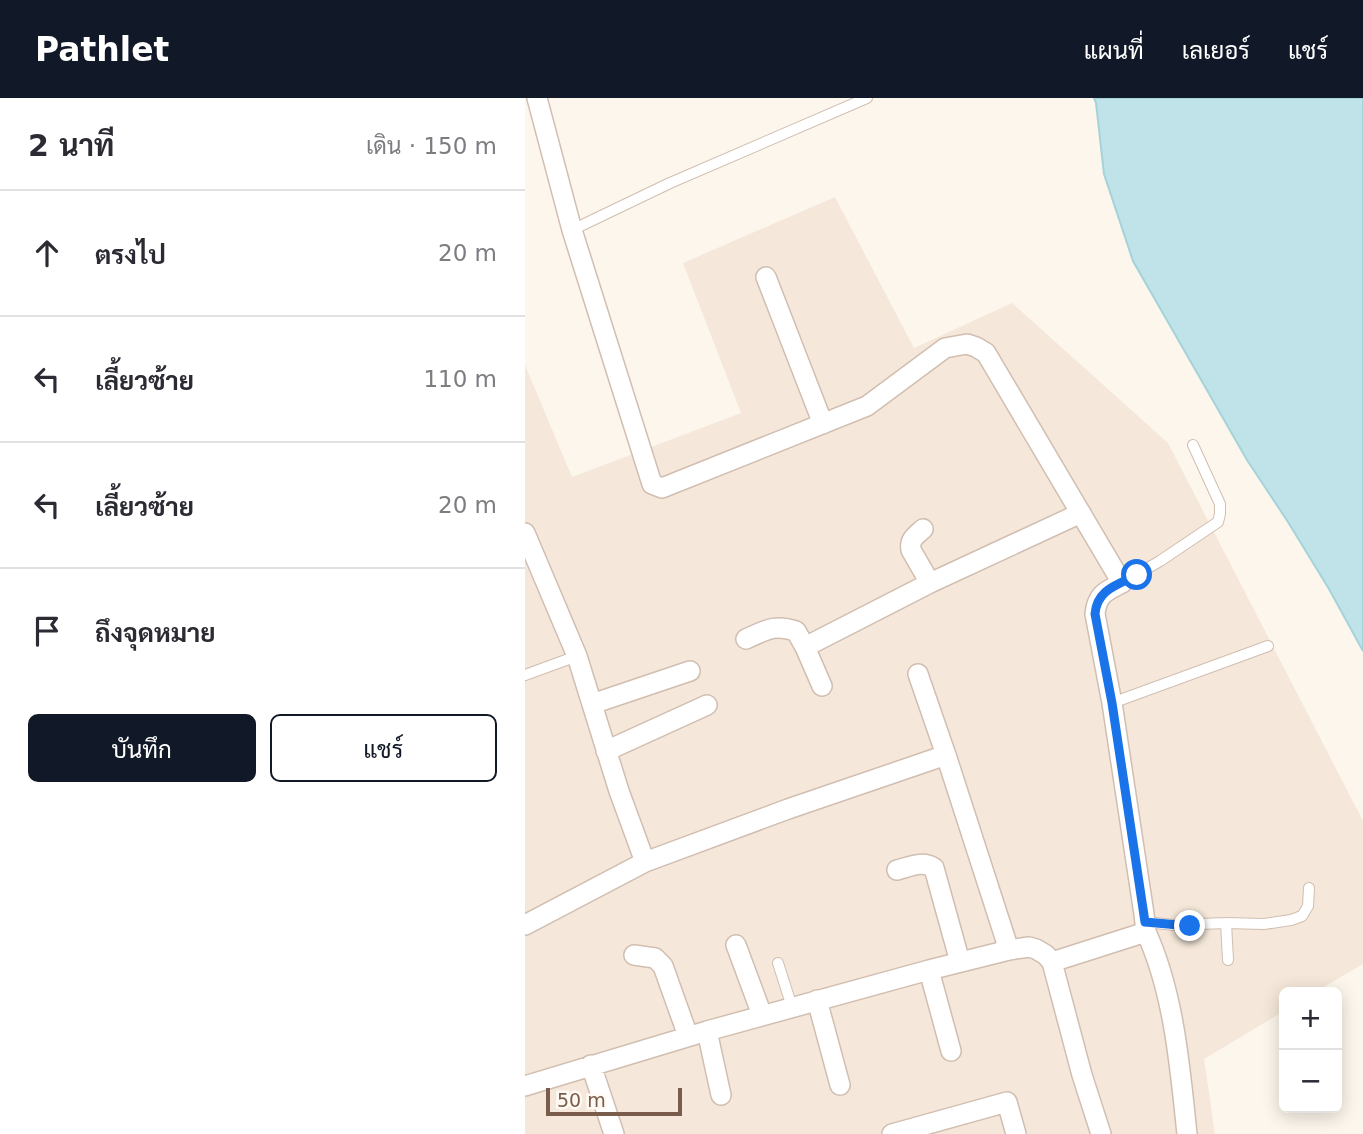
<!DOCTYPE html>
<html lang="th">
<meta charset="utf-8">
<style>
body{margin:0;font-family:"DejaVu Sans",Sarabun,sans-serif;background:#f7f7f7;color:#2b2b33}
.controls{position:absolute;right:21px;bottom:21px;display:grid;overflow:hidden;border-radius:10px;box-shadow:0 4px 18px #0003}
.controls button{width:63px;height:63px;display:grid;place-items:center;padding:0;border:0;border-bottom:2px solid #e1e1e2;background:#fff;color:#2b2b33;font:35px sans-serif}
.scale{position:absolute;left:21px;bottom:18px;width:136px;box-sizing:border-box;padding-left:7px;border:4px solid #7a5c4d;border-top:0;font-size:19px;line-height:24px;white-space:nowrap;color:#7a5c4d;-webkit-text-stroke:5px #fffaf3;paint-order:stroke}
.stop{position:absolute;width:21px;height:21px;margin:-16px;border:5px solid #1a73e8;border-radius:50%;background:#fff}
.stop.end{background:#1a73e8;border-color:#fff;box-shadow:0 2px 7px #0008}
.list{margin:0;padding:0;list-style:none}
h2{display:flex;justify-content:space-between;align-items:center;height:91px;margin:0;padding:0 28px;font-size:30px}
h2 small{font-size:23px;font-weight:400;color:#7c7c81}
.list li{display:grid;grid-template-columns:46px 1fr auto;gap:21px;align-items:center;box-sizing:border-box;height:126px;padding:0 28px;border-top:2px solid #e1e1e2}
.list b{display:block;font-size:26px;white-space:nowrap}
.list em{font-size:23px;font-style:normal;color:#7c7c81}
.actions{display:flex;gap:14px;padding:21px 28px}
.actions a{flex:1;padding:16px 0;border:2px solid #111827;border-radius:10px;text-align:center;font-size:24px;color:#111827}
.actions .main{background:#111827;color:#fff}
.icon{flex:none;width:38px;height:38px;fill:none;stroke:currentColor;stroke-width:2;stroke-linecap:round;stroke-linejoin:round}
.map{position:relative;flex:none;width:838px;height:1036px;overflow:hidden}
header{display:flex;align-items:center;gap:42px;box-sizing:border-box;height:98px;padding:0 35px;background:#111827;color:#fff}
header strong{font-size:33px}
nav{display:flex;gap:38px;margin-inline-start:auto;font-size:24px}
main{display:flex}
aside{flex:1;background:#fff}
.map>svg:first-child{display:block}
.residential{fill:#f5e8da}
.water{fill:#bfe3e8;stroke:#a5d3da;stroke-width:2}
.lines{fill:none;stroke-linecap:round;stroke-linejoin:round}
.lane-casing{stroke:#d1beb0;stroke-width:12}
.street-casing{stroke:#d1beb0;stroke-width:22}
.lane{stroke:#fff;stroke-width:10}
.street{stroke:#fff;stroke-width:19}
.route{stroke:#1a73e8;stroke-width:9}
</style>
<header>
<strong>Pathlet</strong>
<nav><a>แผนที่</a><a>เลเยอร์</a><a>แชร์</a></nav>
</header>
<main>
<aside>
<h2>2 นาที<small>เดิน · 150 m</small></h2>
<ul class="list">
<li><svg class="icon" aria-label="ahead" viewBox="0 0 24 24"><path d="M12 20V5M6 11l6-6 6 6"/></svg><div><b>ตรงไป</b></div><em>20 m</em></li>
<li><svg class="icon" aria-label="left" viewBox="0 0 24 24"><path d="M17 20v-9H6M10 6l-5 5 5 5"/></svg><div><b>เลี้ยวซ้าย</b></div><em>110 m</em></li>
<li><svg class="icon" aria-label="left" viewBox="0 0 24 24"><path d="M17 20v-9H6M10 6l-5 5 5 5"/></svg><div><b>เลี้ยวซ้าย</b></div><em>20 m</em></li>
<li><svg class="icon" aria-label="arrive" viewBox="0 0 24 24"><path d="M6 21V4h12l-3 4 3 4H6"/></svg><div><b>ถึงจุดหมาย</b></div></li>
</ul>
<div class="actions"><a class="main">บันทึก</a><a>แชร์</a></div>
</aside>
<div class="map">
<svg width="838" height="1036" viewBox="0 0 838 1036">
<rect width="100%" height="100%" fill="#fdf6ec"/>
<path class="residential" d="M310 99 389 250 487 205 643 345 838 723V866L790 894H759V913L679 961 690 1036H0V267L47 379 216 315 158 165Z"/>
<path class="water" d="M569 0H838V553L804 491 763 424 722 362 608 163 579 76 571 5Z"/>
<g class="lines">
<g class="lane-casing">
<path id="lane" d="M47 132 145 85 342 0
M597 485 635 463 693 424 695 416V406L668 347
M0 577 52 558
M587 605 743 548
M620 824 649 827 701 825 739 826 766 822 777 818 783 808 784 790
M701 825 703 862
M253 865 267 909"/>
</g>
<g class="street-casing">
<path id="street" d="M12 0 47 132 127 386 137 390 342 308 420 250 442 246 451 249 461 255 597 485C581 493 572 496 570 516L587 605 619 816 621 834 527 864 557 977 576 1036
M241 179 298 326
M398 431C390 438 384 442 386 452L405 485
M0 435 52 558 94 693 120 764
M221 541C241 532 249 526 271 533L280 549 297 588
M280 549 405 485 556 415
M393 576 421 657
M67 606 165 573
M81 653 182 607
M372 772C384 769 398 762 409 770L435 864
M0 827 120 764 263 711 421 657 484 852
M621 834C649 895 655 969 662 1036
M211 847 237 917
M109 857 130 860 138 868 163 938
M404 872 426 953
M292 902 315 987
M182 933 196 997
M66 967 89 1036
M0 988 182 933 404 872 484 852 504 849 511 851 521 857 527 864
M367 1036 482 1004 491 1036"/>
</g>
<use href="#lane" class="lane"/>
<use href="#street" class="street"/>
</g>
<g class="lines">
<path class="route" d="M612 477C593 487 572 491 570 516L587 605 620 824 665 828"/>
</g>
</svg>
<div class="controls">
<button>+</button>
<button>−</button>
</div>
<div class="scale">50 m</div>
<div class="stop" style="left:612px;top:477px"></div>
<div class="stop end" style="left:665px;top:828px"></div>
</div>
</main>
